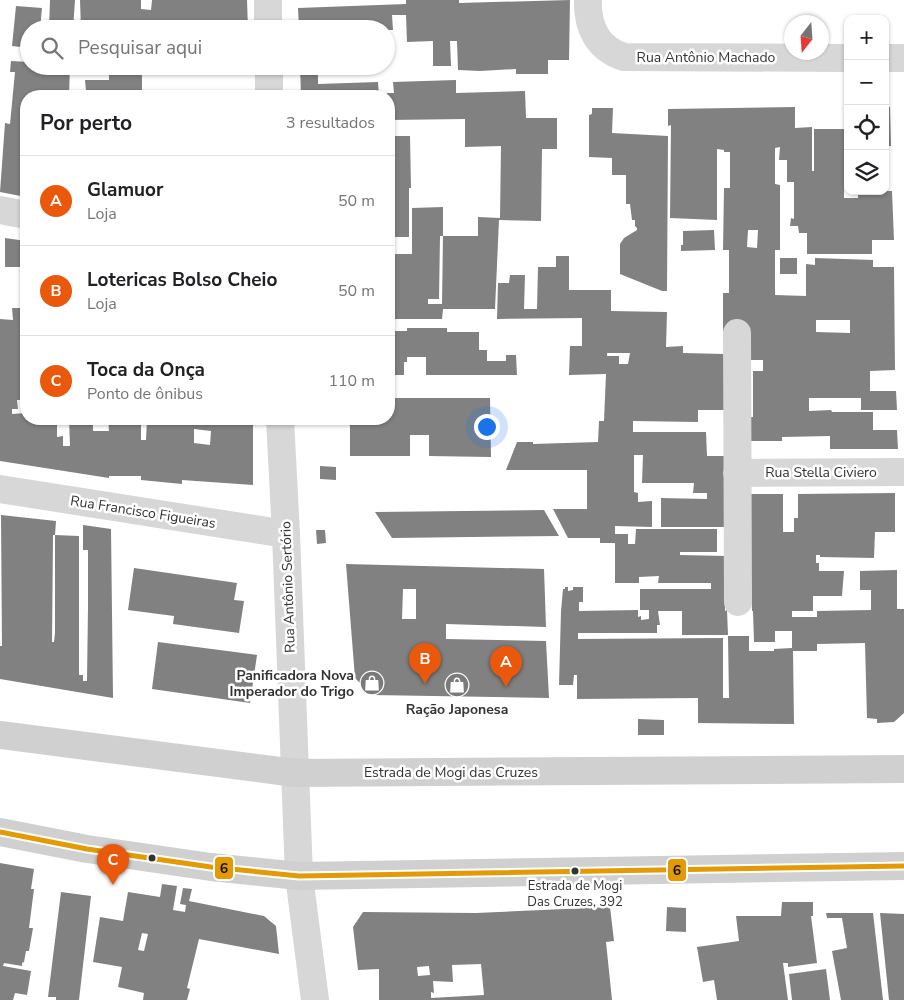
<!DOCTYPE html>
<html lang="pt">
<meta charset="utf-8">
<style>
body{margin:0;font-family:"Nunito Sans",sans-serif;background:#f2f2f2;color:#202124}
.controls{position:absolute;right:15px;top:15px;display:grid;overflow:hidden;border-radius:10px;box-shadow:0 1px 4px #0004}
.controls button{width:45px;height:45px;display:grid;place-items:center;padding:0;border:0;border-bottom:1px solid #e0e0e0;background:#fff;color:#202124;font:25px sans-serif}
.compass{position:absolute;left:784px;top:15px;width:45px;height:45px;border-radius:50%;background:#fff;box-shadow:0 1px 4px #0004;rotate:197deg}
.you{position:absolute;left:486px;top:426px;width:18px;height:18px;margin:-12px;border:4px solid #fff;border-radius:50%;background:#1a73e8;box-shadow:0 0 0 8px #1a73e833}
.badge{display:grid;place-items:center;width:32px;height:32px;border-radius:50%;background:#ea580c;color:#fff;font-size:16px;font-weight:700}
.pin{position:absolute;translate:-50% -41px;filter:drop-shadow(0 1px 2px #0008)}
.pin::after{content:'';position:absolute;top:26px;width:18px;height:15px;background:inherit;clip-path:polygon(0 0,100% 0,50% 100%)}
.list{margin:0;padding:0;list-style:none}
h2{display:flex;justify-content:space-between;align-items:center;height:65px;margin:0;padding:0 20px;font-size:21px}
h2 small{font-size:16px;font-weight:400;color:#757577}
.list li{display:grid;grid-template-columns:32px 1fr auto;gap:15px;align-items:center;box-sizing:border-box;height:90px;padding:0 20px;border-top:1px solid #e0e0e0}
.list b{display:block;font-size:19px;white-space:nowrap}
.list p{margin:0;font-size:16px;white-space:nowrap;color:#757577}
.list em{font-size:16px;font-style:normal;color:#757577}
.icon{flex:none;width:28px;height:28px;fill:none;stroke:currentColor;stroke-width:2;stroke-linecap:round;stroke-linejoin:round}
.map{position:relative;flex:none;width:904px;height:1000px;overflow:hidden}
.search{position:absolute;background:#fff;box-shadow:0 1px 4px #0004;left:20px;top:20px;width:375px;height:55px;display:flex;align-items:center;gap:12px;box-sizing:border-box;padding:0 18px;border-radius:28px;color:#757577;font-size:19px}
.panel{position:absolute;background:#fff;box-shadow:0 1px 4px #0004;left:20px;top:90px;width:375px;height:335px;border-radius:20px}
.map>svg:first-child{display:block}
.building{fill:#818181;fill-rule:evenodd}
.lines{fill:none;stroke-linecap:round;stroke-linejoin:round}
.minor{stroke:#d7d7d7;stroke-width:28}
.secondary{stroke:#d0d0d0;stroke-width:28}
.bus-1-casing{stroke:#fff;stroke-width:9}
.bus-1{stroke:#e39a05;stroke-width:5}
.bus-dot{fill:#333;stroke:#fff;stroke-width:2}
.labels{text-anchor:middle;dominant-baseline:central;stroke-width:5;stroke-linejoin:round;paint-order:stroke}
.bus-label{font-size:13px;fill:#333;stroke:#fff}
.street-label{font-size:14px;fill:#333;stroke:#fff}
.poi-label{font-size:14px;font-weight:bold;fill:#333;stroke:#fff;text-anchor:end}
.line-badge{stroke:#fff;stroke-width:2}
.pale-badge-label{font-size:14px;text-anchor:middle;font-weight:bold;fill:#111}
</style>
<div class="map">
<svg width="904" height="1000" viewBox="0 0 904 1000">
<rect width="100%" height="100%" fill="#fff"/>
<path class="building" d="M50 0H75L73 29H49Z
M80 0H141V9L151 10 152 0H247L248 29H81Z
M406 0H459V3L570 0 569 60H548V74H516V69L480 71 458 70 457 41H450L451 66H433V41L407 42 406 15H392L393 30 299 29 298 8 406 4Z
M16 6 42 8 40 29H29V48L12 46Z
M11 61 29 62V66H70L69 96H26V197L0 192 5 123 10 124 15 72H10Z
M109 66H142V96H79V90L86 91 85 80H109Z
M300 66H356V73L318 74V84L378 82 379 96H301Z
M456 80V93L525 91 526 118H557V149H542L541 221 499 220 495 309H443L442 319H389V254H412V208L443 207V236H478V217L500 218 501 146 465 147V119L389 120V96H387V93H394L393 82ZM440 236H443L442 304H428V299H439Z
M795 107V128L812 127V171H814V129H848V181H844V198H858V191H892L894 240H872V254H807V233H799L798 226H790L791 218 794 219V182H787V160H779L780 147 775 148V184L780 185V250H775V295L806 296V264L815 265V258L873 260V267H894L895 370 870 371V391H896L897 410H861V398H809V411L831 410 832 412H873V430H897L898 449H830V436L782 437V441H749L748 417H753V371H763V360H748V332H723V293H729V250H723L724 188H730V152H724V150L717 149V220L670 218 671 125 668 126V109ZM748 230H758L757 248 747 247ZM816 320H850V333L816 332Z
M885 107H890L891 146H885Z
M592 108H613L612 133 668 136 667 291H662L620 274V244L624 238 637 230V228L635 226V220H632L630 204H626V175H612V158L589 157V115L592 114Z
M389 136H410L411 188H409V237H389Z
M714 230 715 250 681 251V245H683V231Z
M5 238 26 241V267H5Z
M556 256H569V290H611V311L667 312 666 347 683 346V353L725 354V410H698V422L633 421V432H706L707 456H726V527H661V498L707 499V493H693L694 483H642L643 455H634V492L638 493V502L652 501V527L615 526V534H628V544H635L636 529H717V552H680V555L726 556 725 611 727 610 728 635H682V611H658L660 625H657V633H578V639L723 638V698H729L728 636H749V651H774V649L792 648V631H775V642H754L753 611H752L749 494H783V532H794V518H798V494L895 493V532H875L874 558 820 557V555H816V563H819V571H844L842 596H813V611H792V617H817V611L871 610V590H860V571L897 570V609H904V713L894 722 877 723V719L867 718 865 643 817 644V651H793L794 724 698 723V698L577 699V675H574L573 685H559L561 611 563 589H565V587H568V591L573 590V587H583V602H579V611L638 610V617L641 616V620L649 619V610H640V589H711V583H658L659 576 639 577V583H615V543H600V538H568L553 509H587V470H506L517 442H533V444L598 442 599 421H604L606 374 569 375 570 346H582V318L497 319 498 283H509L510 275H525L524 309H537L538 267H556ZM607 353H630L628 364H619V356H607Z
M780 258H797V274H780Z
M12 308H26V400H17L18 409H12V414L26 413V419H57V437L63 436V446H70L69 419H93V431H109L108 419H141V440H146L147 419H253V485L182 480V484L141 480V476H109V478L0 461V319L13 320ZM194 429 211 431 210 445 194 443Z
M407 328H447V332H479V350H487V361H506V355H516L517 375H426V357H407V362H404V375H389V331H407Z
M389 398H490L491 457 429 456V435H410V456H350V419H389Z
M320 466 336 467V480L320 479Z
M544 510 559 536 392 538 375 512Z
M1 515 56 521 55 535H53L52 642H54L55 633V535L79 536V675H83V681H87L88 607V550H83V525L111 529 113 698 0 679V646H2Z
M316 530H325L326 543 317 544Z
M346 564 544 569 546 627 446 624V639L546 641 549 698 372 695 355 678ZM403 589H416V619H402Z
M134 568 237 583 234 600 244 601 239 633 173 624 174 616 128 610Z
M158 642 257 655 250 703 152 689Z
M638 719 664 720V735H638Z
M0 863 34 869 31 889H34L29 928H33L29 951H26L24 962 22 963V966L4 963 3 966 31 971 27 995 15 993 13 1000H0Z
M162 884 177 886 173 910 185 912 186 905 180 904 183 888 192 889 189 901 264 916 276 926 279 954 199 939 187 988 190 989 187 1000H143L144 993 118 987 122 967 93 962 100 917 123 921 128 892 160 897ZM142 933 148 934 144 951 138 950Z
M61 892 91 896 79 1000H56V997H48Z
M782 902H813V916H811L817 963 788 967V963H783L788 1000H717L714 980 703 982 697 947 739 941 736 916H781Z
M610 907 614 941 606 942 612 1000H379V969L358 970 353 927 363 912 476 913ZM481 964 484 995 431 998V992L434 993 433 981 453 982 452 965ZM429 966 430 975 418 976 417 967Z
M667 907 686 908V932L666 931Z
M826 913H873L883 1000H841L832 951 847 948 842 918H827Z
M880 913 904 914V1000H889Z
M826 969 830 1000H792L789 974Z"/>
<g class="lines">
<path class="minor" d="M268 0V29
M588 0C587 27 598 49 624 57L848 58
M885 58H904
M269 66V96
M0 210 26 215
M737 333 738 602
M280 419 286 534 299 876 315 1000
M737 473 904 472
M0 489 286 534"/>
<path class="secondary" d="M0 735 295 773 904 769
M0 832 87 849 211 867 299 876 904 866"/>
<g class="bus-1-casing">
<path id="bus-1" d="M0 832 87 849 211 867 299 876 904 866"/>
</g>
<use href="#bus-1" class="bus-1"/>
</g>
<defs>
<g id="shop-disc" transform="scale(1.25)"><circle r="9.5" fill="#7a7a7a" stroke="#fff"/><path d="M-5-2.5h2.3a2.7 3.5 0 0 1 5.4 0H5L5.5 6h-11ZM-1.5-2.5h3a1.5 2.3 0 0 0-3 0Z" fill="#fff"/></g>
</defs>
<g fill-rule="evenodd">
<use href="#shop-disc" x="372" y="683"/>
<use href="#shop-disc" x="457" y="685"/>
</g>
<g class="bus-dot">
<circle cx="152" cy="858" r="4.5"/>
<circle cx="575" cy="871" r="4.5"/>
</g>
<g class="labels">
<g class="bus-label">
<text x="575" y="886">Estrada de Mogi<tspan x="575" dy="16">Das Cruzes, 392</tspan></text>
</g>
<g class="street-label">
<text x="706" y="57">Rua Antônio Machado</text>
<text x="821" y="472">Rua Stella Civiero</text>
<text transform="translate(143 512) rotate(9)">Rua Francisco Figueiras</text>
<text transform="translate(288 587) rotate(-92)">Rua Antônio Sertório</text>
<text x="451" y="772">Estrada de Mogi das Cruzes</text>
</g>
<g class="poi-label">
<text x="354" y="675">Panificadora Nova<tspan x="354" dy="16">Imperador do Trigo</tspan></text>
<text x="457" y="709" text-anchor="middle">Ração Japonesa</text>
</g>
</g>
<g class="line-badge">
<rect x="214" y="856" width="20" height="24" rx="5" fill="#e39a05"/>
<rect x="667" y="858" width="20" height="24" rx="5" fill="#e39a05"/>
</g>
<g class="pale-badge-label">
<text x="224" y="873">6</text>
<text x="677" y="875">6</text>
</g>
</svg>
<div class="controls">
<button>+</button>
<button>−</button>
<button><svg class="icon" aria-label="locate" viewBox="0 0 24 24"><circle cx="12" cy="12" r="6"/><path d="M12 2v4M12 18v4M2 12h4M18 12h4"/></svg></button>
<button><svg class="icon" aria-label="layers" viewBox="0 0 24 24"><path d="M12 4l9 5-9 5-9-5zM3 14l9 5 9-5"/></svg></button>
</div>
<svg class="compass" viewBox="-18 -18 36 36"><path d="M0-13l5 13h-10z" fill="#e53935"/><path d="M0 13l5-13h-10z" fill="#757577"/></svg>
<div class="you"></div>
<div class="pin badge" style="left:506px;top:687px">A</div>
<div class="pin badge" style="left:425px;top:684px">B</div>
<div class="pin badge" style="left:113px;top:885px">C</div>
<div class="search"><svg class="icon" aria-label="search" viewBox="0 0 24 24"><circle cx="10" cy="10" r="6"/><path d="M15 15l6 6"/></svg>Pesquisar aqui</div>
<section class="panel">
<h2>Por perto<small>3 resultados</small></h2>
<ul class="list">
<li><span class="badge">A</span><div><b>Glamuor</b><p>Loja</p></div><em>50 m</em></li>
<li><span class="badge">B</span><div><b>Lotericas Bolso Cheio</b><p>Loja</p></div><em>50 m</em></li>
<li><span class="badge">C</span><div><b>Toca da Onça</b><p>Ponto de ônibus</p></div><em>110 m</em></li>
</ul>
</section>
</div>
